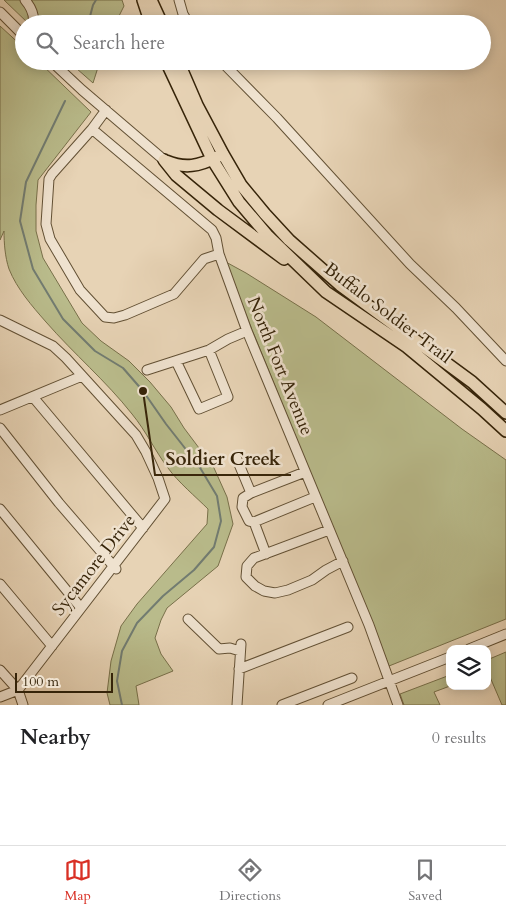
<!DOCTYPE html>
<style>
body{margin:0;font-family:Cardo,serif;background:#f6f6f6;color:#202124}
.controls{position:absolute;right:15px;bottom:15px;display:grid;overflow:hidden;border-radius:10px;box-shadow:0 2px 12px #0003}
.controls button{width:45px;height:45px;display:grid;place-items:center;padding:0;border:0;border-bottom:1px solid #e0e0e0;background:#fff;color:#202124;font:25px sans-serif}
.scale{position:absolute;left:15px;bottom:12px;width:98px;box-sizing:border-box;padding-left:5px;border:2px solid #362409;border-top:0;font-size:14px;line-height:18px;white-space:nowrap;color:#362409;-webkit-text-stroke:4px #efe2cf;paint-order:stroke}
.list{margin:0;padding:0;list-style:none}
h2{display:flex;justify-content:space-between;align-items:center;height:65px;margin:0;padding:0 20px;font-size:21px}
h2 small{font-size:16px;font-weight:400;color:#757577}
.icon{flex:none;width:28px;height:28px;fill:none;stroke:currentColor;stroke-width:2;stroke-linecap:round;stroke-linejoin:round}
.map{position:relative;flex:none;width:506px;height:705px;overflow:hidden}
.search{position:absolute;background:#fff;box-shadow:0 2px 12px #0003;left:15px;right:15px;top:15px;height:55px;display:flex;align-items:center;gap:12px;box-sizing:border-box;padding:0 18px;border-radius:28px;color:#757577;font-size:19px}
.sheet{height:140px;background:#fff}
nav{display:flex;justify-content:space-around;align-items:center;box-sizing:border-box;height:70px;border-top:1px solid #e0e0e0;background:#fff;font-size:14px;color:#757577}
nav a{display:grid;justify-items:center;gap:2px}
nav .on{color:#d93025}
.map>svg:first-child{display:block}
.green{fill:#b9bb8b;stroke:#78704a}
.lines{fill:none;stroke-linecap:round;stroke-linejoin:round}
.stream{stroke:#727c71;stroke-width:2}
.minor-casing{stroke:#625034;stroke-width:11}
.major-casing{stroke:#362409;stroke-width:14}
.minor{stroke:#efe2cf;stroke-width:9}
.major{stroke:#e7d3b5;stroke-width:11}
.labels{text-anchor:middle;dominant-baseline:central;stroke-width:5;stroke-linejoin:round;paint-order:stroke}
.street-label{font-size:18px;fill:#362409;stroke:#efe2cf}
.leader{fill:none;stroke:#362409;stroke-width:2}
.callout-dot{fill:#362409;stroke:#efe2cf;stroke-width:2}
.callout-label{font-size:19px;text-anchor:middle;font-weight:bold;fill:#362409;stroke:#efe2cf;stroke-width:5;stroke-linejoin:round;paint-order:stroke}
</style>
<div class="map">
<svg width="506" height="705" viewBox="0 0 506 705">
<rect width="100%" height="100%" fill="#e7d3b5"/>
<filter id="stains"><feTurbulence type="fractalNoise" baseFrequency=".004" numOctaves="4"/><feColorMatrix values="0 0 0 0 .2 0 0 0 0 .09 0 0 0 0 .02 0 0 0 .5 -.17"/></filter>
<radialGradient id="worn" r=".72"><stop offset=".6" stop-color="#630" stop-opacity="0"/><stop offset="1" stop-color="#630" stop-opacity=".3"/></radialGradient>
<path class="green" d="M4 0H122L124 6 115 24H29Z
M0 26 24 48V61H38L91 112 38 180 36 205V231L43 258 82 323 101 341 129 361 150 382 171 407 184 428 214 468 227 497 233 524 218 566 167 608 161 620 155 638 161 654 173 671 136 686 139 705H110L107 693 111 661 121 626 137 604 207 524 208 509C196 497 178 482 168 468 155 451 146 431 132 414 106 381 74 354 46 322 32 306 17 289 9 269 5 257 4 243 4 231L0 240Z
M68 61H100L93 83Z
M224 261 246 273 316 317 462 429 506 460V619L389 666Z
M506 652V705H502L487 670V660Z
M450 675V686L434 692 440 705H404L400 694Z"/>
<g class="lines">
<path class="stream" d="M88 24 93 5 96 0
M78 62V61
M65 101 26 182 20 221 33 269 63 319 95 351 123 368 143 391 166 424 199 466 217 496 221 521 214 547 194 570 163 596 137 623 122 651 117 681 122 705"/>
<g class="minor-casing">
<path id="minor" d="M25 0C31 7 35 14 33 24
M179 0 183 14 189 24
M0 12 24 36
M51 61 82 90 164 160
M221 61 277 118 410 264 456 308 506 361
M106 110 92 129 212 230 216 238 219 254 247 331 369 625 398 705
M92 129 52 174 49 179 46 224 50 239 80 290 105 317 114 318 125 315 174 294 204 259 219 254
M0 320 53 346 66 358 136 435 146 452 158 478 165 499 18 690 0 697
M176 361 199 409 228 397 209 350
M147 370 209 350 228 339 247 331
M33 397 143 528
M0 410 82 376
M0 428 59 503 116 569
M236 457 251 493
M0 509 81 608
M254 522 315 497
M329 530 254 558 247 566 246 577 255 586 264 591 275 593 288 590 312 580 326 570 343 561
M266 554 254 522 249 521 242 507 243 498 251 493 305 472
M0 584 52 646
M188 619 219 649 230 648 240 651
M469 649 506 634
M239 669 348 627
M0 670 18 690 23 705
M237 705 241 644
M282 705 352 678
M328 705 450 657"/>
</g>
<g class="major-casing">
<path id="major" d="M143 0 151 24
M151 0 162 24
M166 61 212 159 239 202 268 236 326 292 407 347 482 409 506 431
M178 61 197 105 223 154 241 185 265 214 289 240 340 285 472 382 506 413
M164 160 176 175 218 210 284 259
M166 161C185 169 199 166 217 157"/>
</g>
<use href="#minor" class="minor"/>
<use href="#major" class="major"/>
</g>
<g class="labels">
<g class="street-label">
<text transform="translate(388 313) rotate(37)">Buffalo Soldier Trail</text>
<text transform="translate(280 366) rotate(68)">North Fort Avenue</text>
<text transform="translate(94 565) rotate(-52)">Sycamore Drive</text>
</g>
</g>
<path class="leader" d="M143 391L155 475H291"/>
<circle class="callout-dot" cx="143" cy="391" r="5"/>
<g class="callout-label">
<text x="223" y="465">Soldier Creek</text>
</g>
<rect width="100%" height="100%" filter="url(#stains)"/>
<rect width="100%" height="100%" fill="url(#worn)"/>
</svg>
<div class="controls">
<button><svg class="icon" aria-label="layers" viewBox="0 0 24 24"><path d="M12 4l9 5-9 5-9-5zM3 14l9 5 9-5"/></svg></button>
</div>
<div class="scale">100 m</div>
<div class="search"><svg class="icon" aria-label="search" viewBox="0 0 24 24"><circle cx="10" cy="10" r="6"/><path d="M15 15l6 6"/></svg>Search here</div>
</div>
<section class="sheet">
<h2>Nearby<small>0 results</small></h2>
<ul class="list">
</ul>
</section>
<nav>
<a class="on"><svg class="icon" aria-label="map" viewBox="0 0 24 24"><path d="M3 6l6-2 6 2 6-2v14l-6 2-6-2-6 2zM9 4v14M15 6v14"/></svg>Map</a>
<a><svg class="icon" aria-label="directions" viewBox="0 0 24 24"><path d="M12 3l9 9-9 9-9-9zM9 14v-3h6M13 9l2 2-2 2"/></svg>Directions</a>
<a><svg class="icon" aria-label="saved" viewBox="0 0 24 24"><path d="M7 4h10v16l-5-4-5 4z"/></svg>Saved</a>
</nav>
